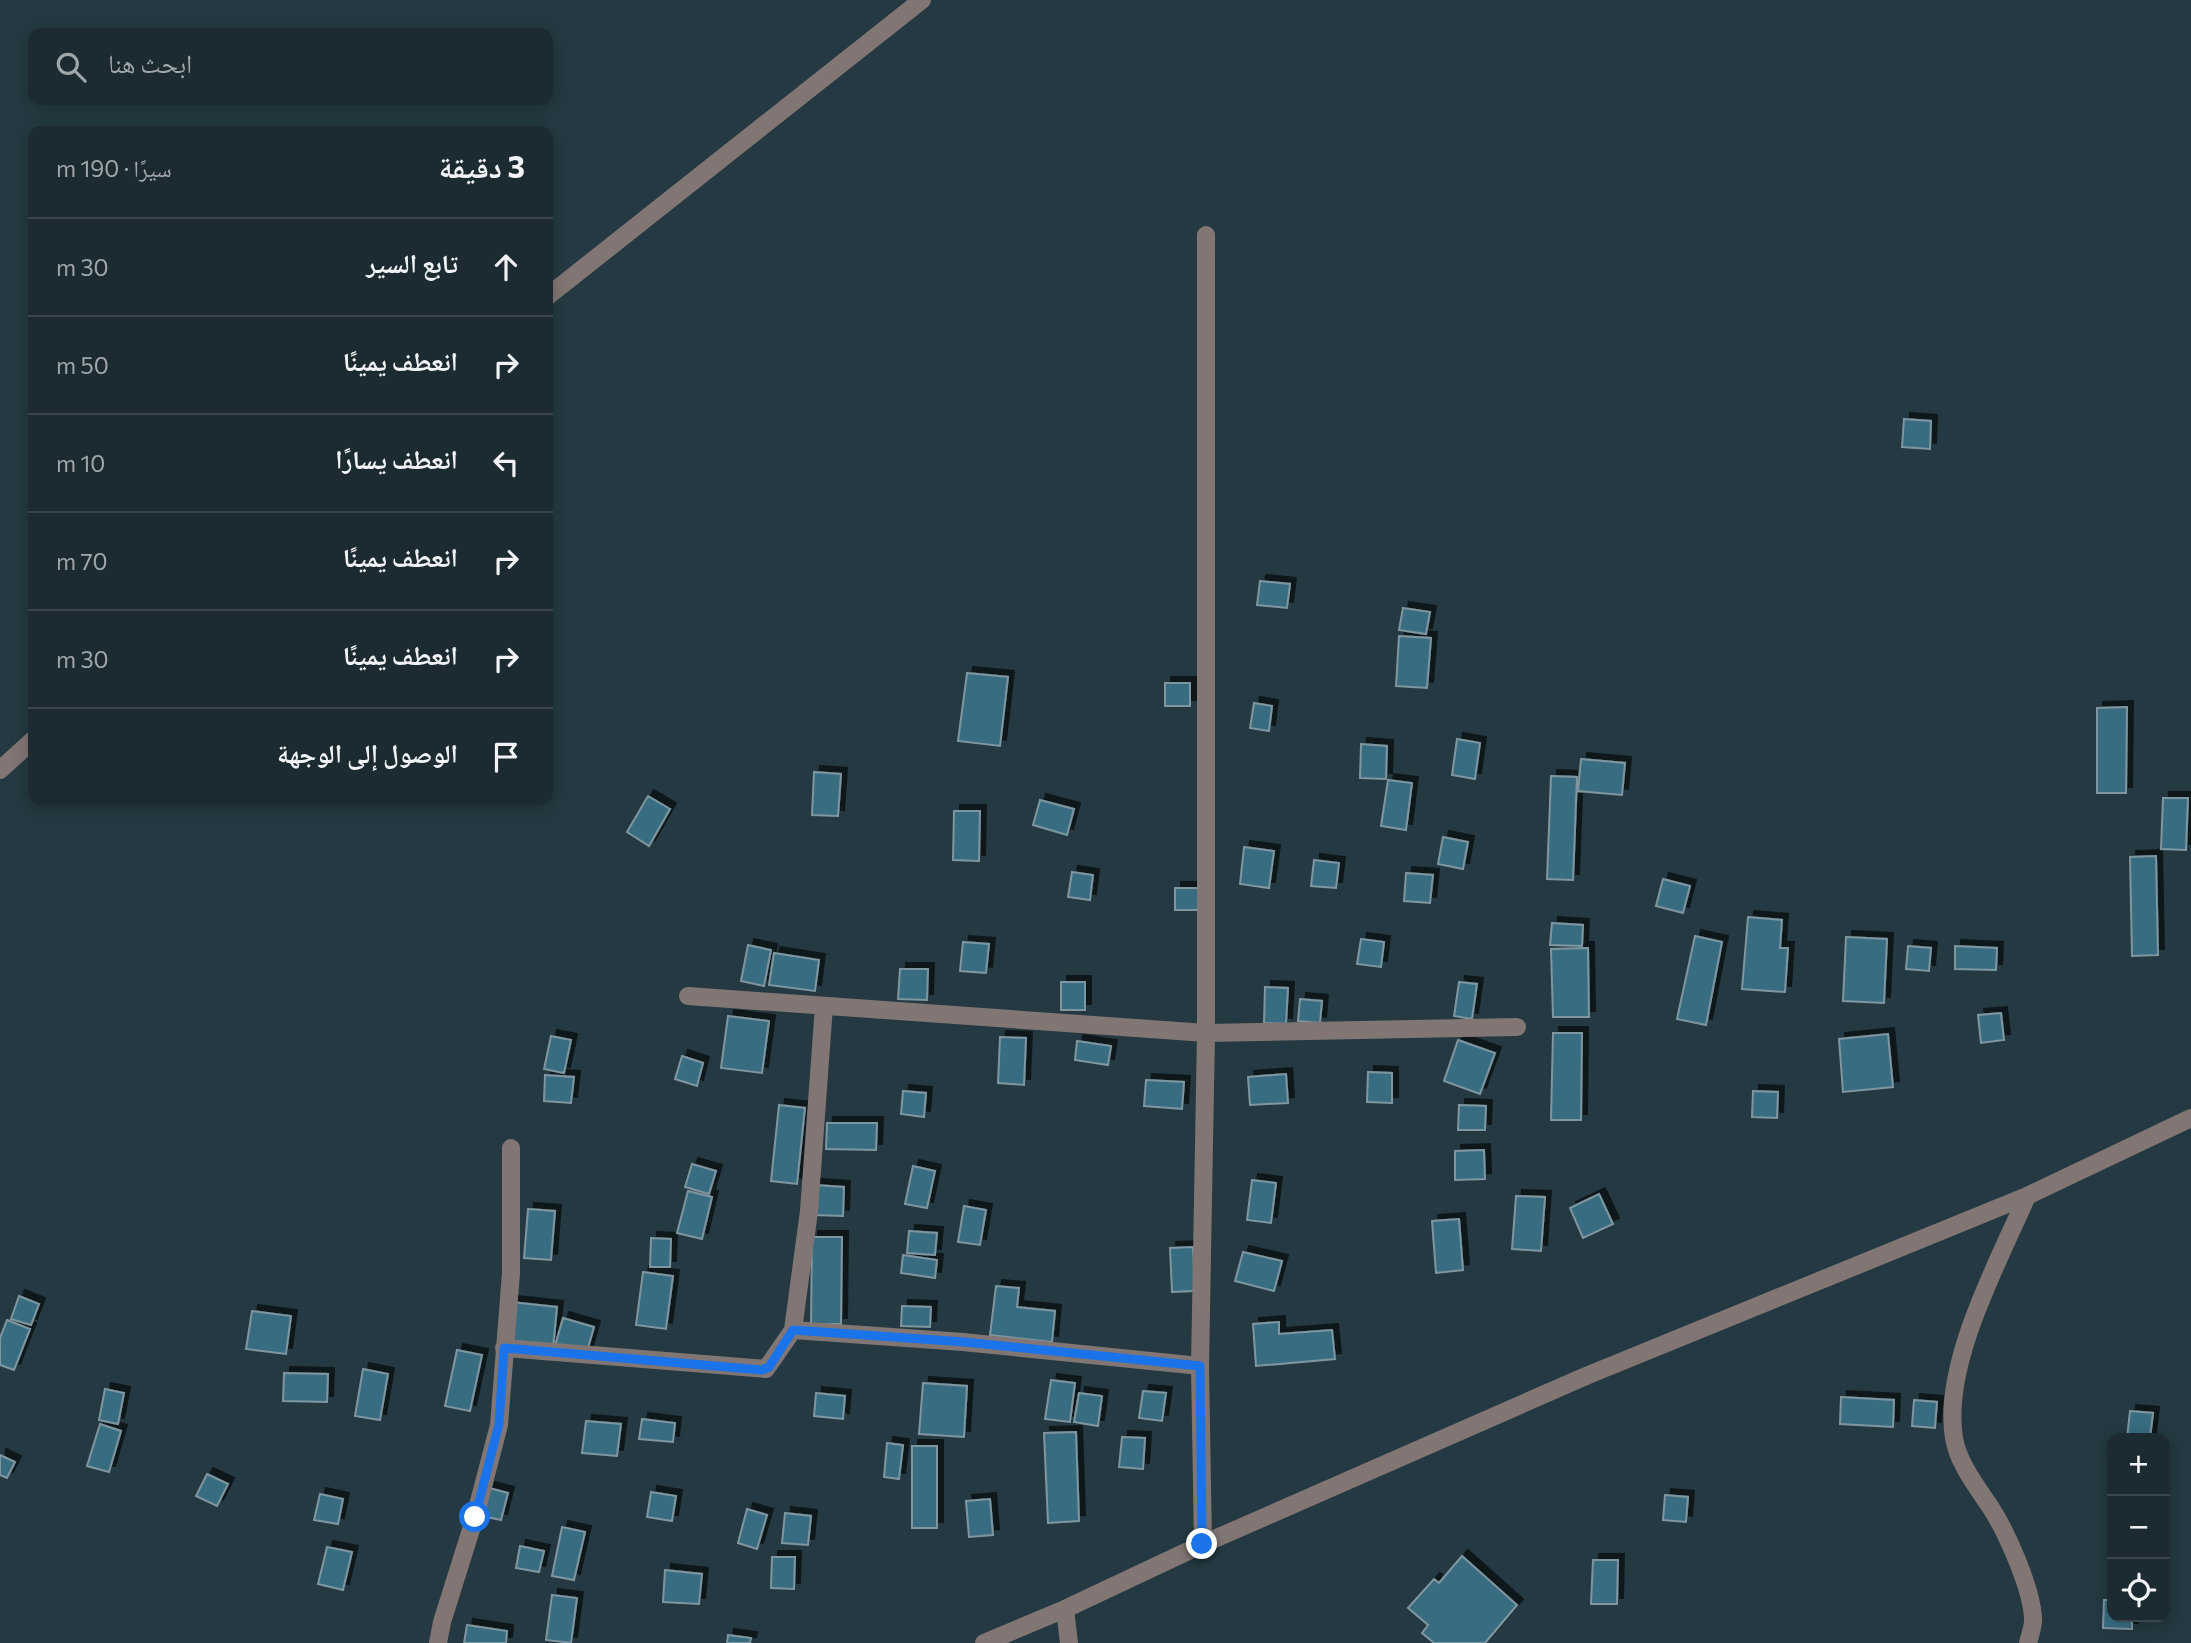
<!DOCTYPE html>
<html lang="ar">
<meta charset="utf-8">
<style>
body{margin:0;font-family:Commissioner,"Noto Naskh Arabic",sans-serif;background:#243339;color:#f1f3f6;direction:rtl}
.controls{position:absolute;right:21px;bottom:21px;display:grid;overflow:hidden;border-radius:14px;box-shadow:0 4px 18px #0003}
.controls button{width:63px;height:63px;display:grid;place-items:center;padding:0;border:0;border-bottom:2px solid #39474d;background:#1b2b31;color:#f1f3f6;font:35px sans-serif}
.stop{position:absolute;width:21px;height:21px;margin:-16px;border:5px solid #1a73e8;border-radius:50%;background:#fff}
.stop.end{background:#1a73e8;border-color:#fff;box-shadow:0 2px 7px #0008}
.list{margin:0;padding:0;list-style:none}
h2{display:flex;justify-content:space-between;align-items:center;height:91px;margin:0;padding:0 28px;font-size:30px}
h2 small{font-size:23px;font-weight:400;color:#a0a7ab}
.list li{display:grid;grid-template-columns:46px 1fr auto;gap:21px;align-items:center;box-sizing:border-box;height:98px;padding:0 28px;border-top:2px solid #39474d}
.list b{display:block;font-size:26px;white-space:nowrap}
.list em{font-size:23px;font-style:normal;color:#a0a7ab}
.icon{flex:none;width:38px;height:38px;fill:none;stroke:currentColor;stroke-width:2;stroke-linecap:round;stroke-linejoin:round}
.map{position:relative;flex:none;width:2191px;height:1643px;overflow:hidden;direction:ltr}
.search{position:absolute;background:#1b2b31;box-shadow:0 4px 18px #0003;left:28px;top:28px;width:525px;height:77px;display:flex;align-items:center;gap:18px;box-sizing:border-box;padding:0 24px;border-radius:14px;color:#a0a7ab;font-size:26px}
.panel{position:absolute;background:#1b2b31;box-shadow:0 4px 18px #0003;left:28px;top:126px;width:525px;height:679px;border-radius:14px;direction:rtl}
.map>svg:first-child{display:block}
.building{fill:#396d81;stroke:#7f96a0;stroke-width:2;filter:url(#shadow)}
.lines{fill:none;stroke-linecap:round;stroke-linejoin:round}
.minor{stroke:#817674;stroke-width:18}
.route{stroke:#1a73e8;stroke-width:9}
</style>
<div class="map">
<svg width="2191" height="1643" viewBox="0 0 2191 1643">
<defs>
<filter id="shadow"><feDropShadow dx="6" dy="-6" stdDeviation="0" flood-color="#0009"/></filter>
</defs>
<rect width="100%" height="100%" fill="#243941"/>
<path class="building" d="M1904 419 1931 421 1930 449 1902 447Z
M1260 581 1290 584 1287 608 1257 605Z
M1403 608 1430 612 1426 634 1399 630Z
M1399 636 1431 638 1427 688 1396 686Z
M967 673 1008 677 1000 746 958 741Z
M1165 683H1190V706H1165Z
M1254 703 1272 706 1269 731 1250 728Z
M2127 707 2126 793H2097V708Z
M1457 739 1480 743 1475 779 1452 775Z
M1361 744 1387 746 1386 779 1360 778Z
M1581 759 1625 763 1622 795 1578 791Z
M814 772 841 774 838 816 812 815Z
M1551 776 1577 777 1573 880 1547 879Z
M1388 780 1412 783 1406 830 1381 826Z
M648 796 670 809 649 846 627 832Z
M2163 798H2188L2186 850 2161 849Z
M1040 800 1074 809 1067 835 1033 825Z
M954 811H980L979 861 953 860Z
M1443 837 1468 842 1463 869 1438 864Z
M1244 847 1274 851 1269 888 1240 884Z
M2156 856 2158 955 2132 956 2130 857Z
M1314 860 1339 863 1336 888 1311 886Z
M1072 872 1093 875 1090 900 1068 897Z
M1406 873 1433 875 1430 903 1404 901Z
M1663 879 1690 886 1683 913 1656 906Z
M1175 888H1199V910H1175Z
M1748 917 1782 920 1780 948H1788L1785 992 1742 989Z
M1552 923 1583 925 1582 946 1550 945Z
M1695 936 1722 942 1706 1025 1677 1019Z
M1846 937 1887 939 1884 1003 1843 1001Z
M1361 939 1384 942 1381 967 1357 964Z
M963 942 989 944 986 973 960 971Z
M748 945 771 950 764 986 741 981Z
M1908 946 1931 948 1929 971 1906 969Z
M1955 946 1997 948 1996 970 1955 969Z
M1588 948 1589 1017H1553L1551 949Z
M774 953 819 960 815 991 769 985Z
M900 969H928L927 1000 898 999Z
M1061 982H1085V1010H1061Z
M1459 982 1477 984 1472 1019 1454 1016Z
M1265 987 1288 988 1286 1024 1264 1023Z
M1300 999 1322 1001 1320 1023 1298 1021Z
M2001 1013 2004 1040 1981 1043 1978 1015Z
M728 1016 769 1021 762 1073 721 1068Z
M1553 1033H1582L1581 1120H1551Z
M1888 1034 1893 1087 1843 1092 1839 1039Z
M551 1036 571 1040 564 1073 544 1069Z
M1000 1037 1026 1038 1024 1085 998 1083Z
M1458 1040 1495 1053 1480 1094 1444 1081Z
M1077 1041 1111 1046 1108 1065 1075 1060Z
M682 1056 703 1063 697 1086 675 1079Z
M1368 1072 1392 1073V1103L1367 1102Z
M1286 1074 1288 1103 1250 1105 1248 1077Z
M545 1075 574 1077 571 1103 544 1101Z
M1146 1080 1184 1082 1182 1109 1144 1106Z
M903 1091 926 1093 924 1117 901 1114Z
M1753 1091 1778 1092 1777 1118 1752 1117Z
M779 1105 805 1108 797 1184 771 1181Z
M1459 1105 1486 1106 1485 1130H1458Z
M827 1123H877L876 1150 826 1149Z
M1484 1150 1485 1179 1455 1180V1151Z
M692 1164 716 1171 709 1194 685 1187Z
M913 1166 935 1171 927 1208 905 1204Z
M1252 1180 1276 1183 1271 1223 1247 1220Z
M815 1185 844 1187 843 1216 814 1215Z
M688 1191 712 1197 702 1239 677 1233Z
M1599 1194 1613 1224 1583 1238 1570 1208Z
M1516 1196 1545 1197 1541 1251 1512 1249Z
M964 1206 986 1210 980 1245 958 1242Z
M528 1209 555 1211 551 1260 524 1258Z
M1459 1219 1463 1270 1436 1273 1432 1221Z
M909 1231 937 1233 935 1255 907 1253Z
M812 1237H842L841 1324H811Z
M651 1238 671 1239 670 1267H650Z
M1193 1247 1195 1291 1172 1292 1170 1248Z
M1243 1252 1282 1261 1274 1291 1235 1281Z
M903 1255 937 1260 935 1278 901 1273Z
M643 1272 673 1276 666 1329 636 1325Z
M996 1286 1019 1288 1017 1307 1055 1311 1052 1342 990 1335Z
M19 1296 39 1304 31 1325 11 1319Z
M511 1302 557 1307 553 1349 507 1345Z
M902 1306 931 1307 930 1327 901 1326Z
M252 1311 291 1316 286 1354 246 1349Z
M563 1318 594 1327 586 1355 555 1346Z
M7 1320 30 1329 14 1370 0 1365V1338Z
M1279 1322V1334L1332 1330 1335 1359 1256 1366 1253 1324Z
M457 1350 482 1355 470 1411 445 1406Z
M363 1369 388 1374 380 1420 355 1416Z
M284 1373 328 1374 327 1402 283 1401Z
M1051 1380 1075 1383 1070 1422 1045 1419Z
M923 1383 967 1386 964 1437 919 1434Z
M105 1389 124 1393 118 1424 99 1420Z
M1143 1391 1166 1393 1162 1421 1139 1418Z
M816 1393 845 1396 843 1419 814 1416Z
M1079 1393 1102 1396 1098 1426 1074 1422Z
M1841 1397 1894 1400 1893 1427 1840 1424Z
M1914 1400 1937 1402 1935 1428 1912 1426Z
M2130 1411 2153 1413 2150 1438H2127Z
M642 1419 675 1423 673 1442 639 1439Z
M586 1421 621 1424 617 1456 582 1453Z
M100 1424 121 1431 109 1472 87 1466Z
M1076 1432 1079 1521 1048 1523 1044 1433Z
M1122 1437 1145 1438 1143 1469 1119 1467Z
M887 1443 903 1445 899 1479 884 1477Z
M912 1446H937V1528H912Z
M0 1455 15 1462 7 1478 0 1475Z
M207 1474 228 1484 217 1506 196 1496Z
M489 1488 508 1493 501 1520 482 1516Z
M651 1492 676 1496 672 1521 647 1517Z
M320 1494 343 1499 338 1524 314 1520Z
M1665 1495 1688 1497 1686 1522 1663 1520Z
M990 1499 993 1535 969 1537 966 1501Z
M747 1509 767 1515 757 1549 738 1543Z
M785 1513 811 1516 808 1545 782 1543Z
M562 1527 585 1532 574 1580 552 1576Z
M520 1546 544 1551 539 1572 516 1568Z
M327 1547 352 1552 343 1590 318 1584Z
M1462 1556 1517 1605 1485 1643H1434L1422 1633 1428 1625 1408 1608 1434 1579 1439 1583Z
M772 1557H795L794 1589 771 1588Z
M1593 1560H1618L1617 1604H1591Z
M665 1570 702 1574 699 1604 663 1602Z
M552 1595 577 1598 571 1643 546 1640Z
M2104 1600H2112V1617H2132V1629L2103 1628Z
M467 1625 507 1631 506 1643H464Z
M728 1635 751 1638 750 1643H727Z"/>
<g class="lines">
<path class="minor" d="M548 296 922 0
M0 770 33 740
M688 996 1206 1033 1517 1027
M2027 1196C1998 1263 1942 1364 1954 1438 1958 1463 1977 1487 1991 1508 2007 1533 2031 1587 2033 1617 2034 1625 2030 1635 2028 1643
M793 1330 963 1342 1200 1366
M504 1348 766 1369 793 1330 809 1211 824 1006
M1203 1544 1200 1366 1206 1033V235
M1065 1609 1069 1643
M438 1643 442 1622 475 1517 499 1425 511 1273V1148
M984 1643 1065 1609 1203 1544 1586 1376 2027 1196 2191 1118"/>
</g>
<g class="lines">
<path class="route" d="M475 1517 499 1424 504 1348 762 1370 769 1367 793 1330 964 1342 1200 1366 1202 1544"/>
</g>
</svg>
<div class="controls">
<button>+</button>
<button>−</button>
<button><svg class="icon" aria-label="locate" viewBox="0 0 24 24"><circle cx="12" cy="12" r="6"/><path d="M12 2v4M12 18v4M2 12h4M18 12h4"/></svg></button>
</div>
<div class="stop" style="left:475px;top:1517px"></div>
<div class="stop end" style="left:1202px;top:1544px"></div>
<div class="search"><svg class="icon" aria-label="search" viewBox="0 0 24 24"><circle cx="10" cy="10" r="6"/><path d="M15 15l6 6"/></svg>ابحث هنا</div>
<section class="panel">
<h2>3 دقيقة<small>سيرًا · 190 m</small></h2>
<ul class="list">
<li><svg class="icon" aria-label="ahead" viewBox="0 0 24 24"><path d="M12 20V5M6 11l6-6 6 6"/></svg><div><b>تابع السير</b></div><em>30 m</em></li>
<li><svg class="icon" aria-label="right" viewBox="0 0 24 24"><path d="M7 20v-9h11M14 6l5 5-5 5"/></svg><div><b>انعطف يمينًا</b></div><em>50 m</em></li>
<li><svg class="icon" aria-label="left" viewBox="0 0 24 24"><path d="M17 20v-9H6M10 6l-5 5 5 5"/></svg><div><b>انعطف يسارًا</b></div><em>10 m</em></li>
<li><svg class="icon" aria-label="right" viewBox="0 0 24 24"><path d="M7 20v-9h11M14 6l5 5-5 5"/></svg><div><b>انعطف يمينًا</b></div><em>70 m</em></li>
<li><svg class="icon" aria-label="right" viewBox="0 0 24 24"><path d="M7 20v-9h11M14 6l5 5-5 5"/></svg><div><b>انعطف يمينًا</b></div><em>30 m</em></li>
<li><svg class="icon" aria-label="arrive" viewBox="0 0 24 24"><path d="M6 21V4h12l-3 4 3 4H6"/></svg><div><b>الوصول إلى الوجهة</b></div></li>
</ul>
</section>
</div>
